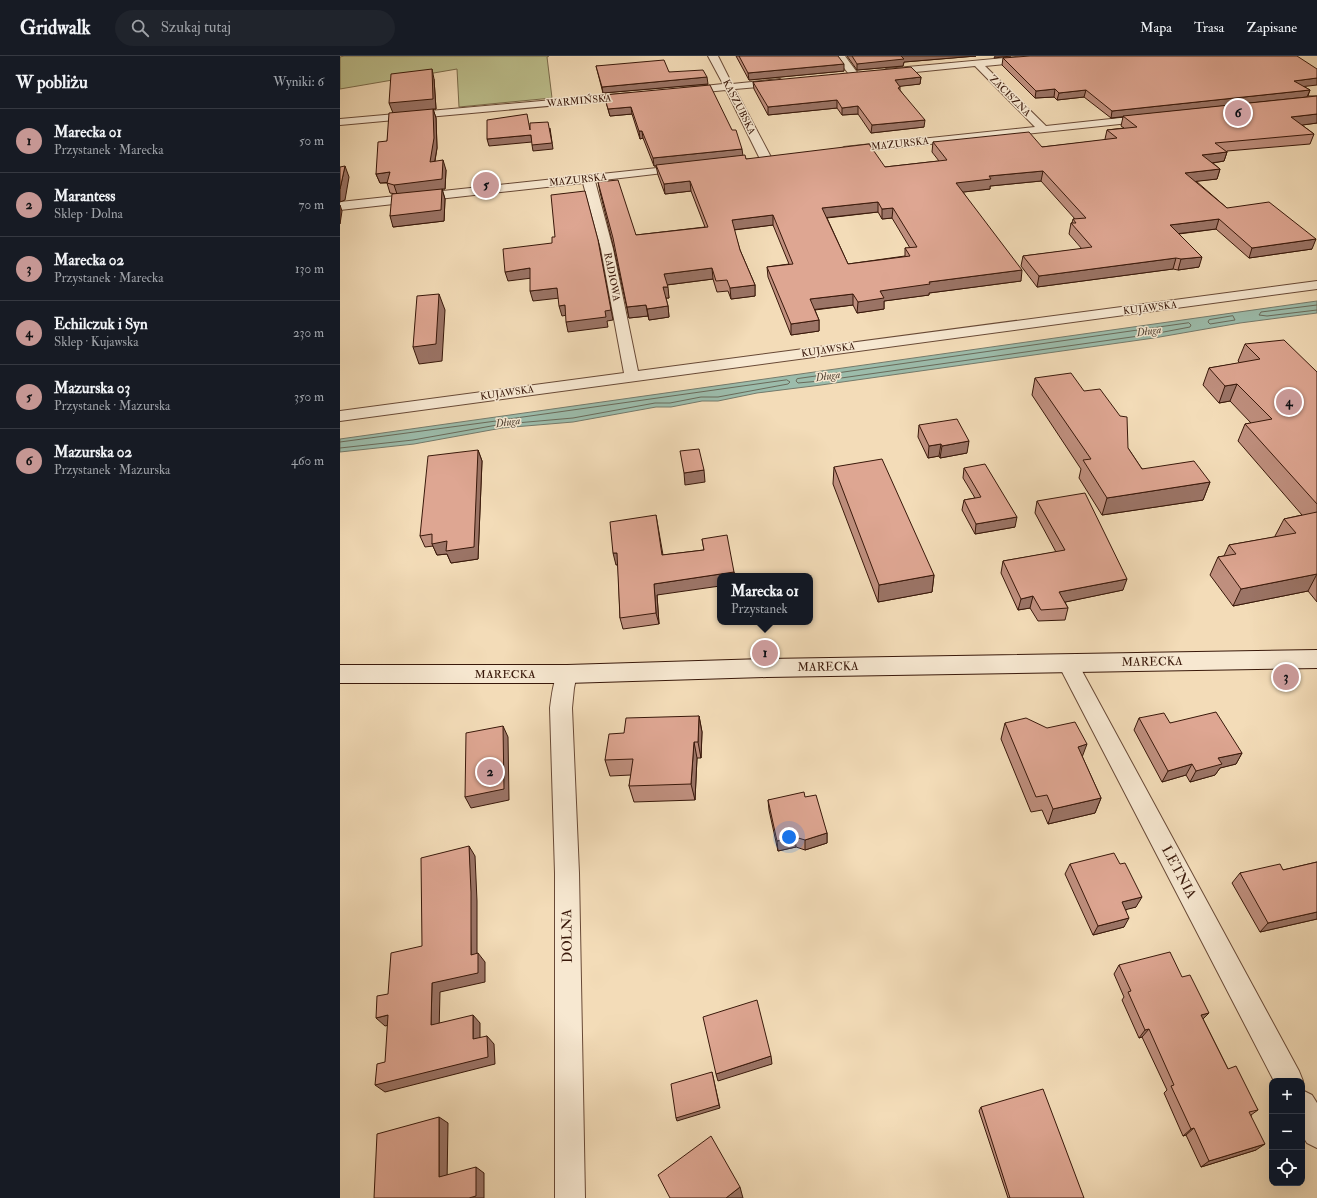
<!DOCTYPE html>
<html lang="pl">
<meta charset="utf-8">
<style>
body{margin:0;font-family:"IM FELL Double Pica",serif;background:#20242c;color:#f1f3f6}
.controls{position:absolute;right:12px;bottom:12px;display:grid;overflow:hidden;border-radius:8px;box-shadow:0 4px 16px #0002}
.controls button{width:36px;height:36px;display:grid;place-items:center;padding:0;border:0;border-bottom:1px solid #363941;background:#171b24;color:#f1f3f6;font:20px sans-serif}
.you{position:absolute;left:449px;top:781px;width:14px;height:14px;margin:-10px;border:3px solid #fff;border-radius:50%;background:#1a73e8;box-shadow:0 0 0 6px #1a73e833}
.badge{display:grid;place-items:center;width:26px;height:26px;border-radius:50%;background:#c59692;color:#111;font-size:13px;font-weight:700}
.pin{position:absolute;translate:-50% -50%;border:2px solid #fff;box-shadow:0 1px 4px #0006}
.popup{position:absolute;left:377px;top:517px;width:96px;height:52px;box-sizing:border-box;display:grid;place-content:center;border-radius:8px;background:#171b24;filter:drop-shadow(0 1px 3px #0005);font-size:13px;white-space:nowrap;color:#9ea1a6}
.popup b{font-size:15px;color:#f1f3f6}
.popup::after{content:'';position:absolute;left:50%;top:100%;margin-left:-8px;border:8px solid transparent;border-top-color:#171b24}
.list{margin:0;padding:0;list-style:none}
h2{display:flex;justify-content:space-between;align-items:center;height:52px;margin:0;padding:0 16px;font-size:17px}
h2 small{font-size:13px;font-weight:400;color:#9ea1a6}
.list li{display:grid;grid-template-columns:26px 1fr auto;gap:12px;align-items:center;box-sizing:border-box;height:64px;padding:0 16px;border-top:1px solid #363941}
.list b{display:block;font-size:15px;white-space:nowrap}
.list p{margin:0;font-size:13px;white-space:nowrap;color:#9ea1a6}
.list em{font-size:13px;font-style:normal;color:#9ea1a6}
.icon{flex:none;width:22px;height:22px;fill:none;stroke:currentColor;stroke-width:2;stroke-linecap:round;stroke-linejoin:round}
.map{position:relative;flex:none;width:977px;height:1142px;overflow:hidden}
header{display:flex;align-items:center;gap:24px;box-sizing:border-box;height:56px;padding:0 20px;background:#171b24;border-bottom:1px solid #363941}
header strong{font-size:19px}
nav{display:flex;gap:22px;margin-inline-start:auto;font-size:14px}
.search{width:280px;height:36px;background:#20242c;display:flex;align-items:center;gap:10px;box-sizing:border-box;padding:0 14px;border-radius:22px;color:#9ea1a6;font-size:15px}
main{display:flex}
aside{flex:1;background:#171b24}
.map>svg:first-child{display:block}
.green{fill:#bdc08e;stroke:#7b6c4c}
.water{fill:#9cbcab;stroke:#747a6b}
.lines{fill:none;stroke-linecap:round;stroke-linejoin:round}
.shore{stroke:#6a6a5a;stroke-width:1}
.street-casing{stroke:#684936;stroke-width:2}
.secondary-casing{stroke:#39180a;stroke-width:2}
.street{fill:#f7e8d1;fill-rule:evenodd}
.secondary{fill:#f7e8d1;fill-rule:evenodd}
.wall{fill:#bf8f7e;stroke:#39180a;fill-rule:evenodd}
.shaded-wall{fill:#9b7466;stroke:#39180a}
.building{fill:#dea692;stroke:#39180a;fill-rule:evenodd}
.labels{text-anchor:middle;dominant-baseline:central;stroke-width:3;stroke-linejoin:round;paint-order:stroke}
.far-street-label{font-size:10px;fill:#39180a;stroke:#f7e8d1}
.far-water-label{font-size:11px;font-style:italic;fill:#57493a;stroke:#f7e8d1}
.street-label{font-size:12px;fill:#39180a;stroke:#f7e8d1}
.near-street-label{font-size:14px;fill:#39180a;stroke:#f7e8d1}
</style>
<header>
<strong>Gridwalk</strong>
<div class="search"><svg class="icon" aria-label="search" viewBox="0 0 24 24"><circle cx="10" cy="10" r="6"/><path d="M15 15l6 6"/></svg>Szukaj tutaj</div>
<nav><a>Mapa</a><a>Trasa</a><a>Zapisane</a></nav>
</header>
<main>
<aside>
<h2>W pobliżu<small>Wyniki: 6</small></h2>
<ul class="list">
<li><span class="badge">1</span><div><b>Marecka 01</b><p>Przystanek · Marecka</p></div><em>50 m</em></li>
<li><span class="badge">2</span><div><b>Marantess</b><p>Sklep · Dolna</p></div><em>70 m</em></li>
<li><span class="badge">3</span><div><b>Marecka 02</b><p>Przystanek · Marecka</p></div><em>130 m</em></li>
<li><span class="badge">4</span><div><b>Echilczuk i Syn</b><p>Sklep · Kujawska</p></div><em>230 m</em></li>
<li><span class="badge">5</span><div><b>Mazurska 03</b><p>Przystanek · Mazurska</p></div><em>350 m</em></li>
<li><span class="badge">6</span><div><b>Mazurska 02</b><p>Przystanek · Mazurska</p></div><em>460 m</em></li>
</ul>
</aside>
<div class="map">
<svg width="977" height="1142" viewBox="0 0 977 1142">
<rect width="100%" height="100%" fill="#f3dcb8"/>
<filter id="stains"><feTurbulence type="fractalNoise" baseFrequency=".005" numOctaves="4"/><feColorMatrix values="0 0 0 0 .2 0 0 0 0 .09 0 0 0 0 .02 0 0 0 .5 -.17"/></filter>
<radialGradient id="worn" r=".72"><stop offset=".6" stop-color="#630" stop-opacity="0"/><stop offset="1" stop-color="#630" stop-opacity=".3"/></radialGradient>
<path class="green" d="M4 0H209L207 1 212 42 119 51 117 13 0 33V1Z"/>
<path class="water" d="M977 245V257L900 267 814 282 481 329 417 337 378 345H362L331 351H316L233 366 162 372 74 388 0 396V383Z"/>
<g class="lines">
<path class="shore" d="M977 249 921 256 919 259 927 260 977 254
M893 260 895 264 870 268 868 266 869 264Z
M849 267 851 269 850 271 813 278 480 325 458 327 456 325 457 323Z
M447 324 450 326 448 328 378 341H361L330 347H315L233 362 165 368 163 366 164 364Z
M0 386 156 365 158 367 157 369 73 384 0 392"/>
<g class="street-casing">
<path id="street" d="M368 0H378L392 28 440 23 445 26 440 29 395 33 432 103 430 105H422L420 103 386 34 345 38 340 35 345 32 383 28Z
M495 0H505L519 19 517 21H511Z
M687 0H722L717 3 645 10 706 70 808 59 813 62 808 65 504 97 499 94 504 91 695 71 635 10 546 19 541 16 546 13Z
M291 37 296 40 295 42 0 69V63Z
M345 109 351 112 349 114 255 125 273 193 298 315 977 225V233L0 365V355L284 317 261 193 243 127 0 154V146Z
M728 600 735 602 959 1015 963 1025 962 1028V1025H934L718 608 721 602Z
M227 610 234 612 237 618 234 632 232 652 239 817 245 1142H215V817L210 652C212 638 213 625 220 612Z
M962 1034 972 1039 977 1047V1092L967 1087 962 1079Z"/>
</g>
<g class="secondary-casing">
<path id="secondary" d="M977 594V612L427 621 227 627H0V609H227L427 603Z"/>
</g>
<use href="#street" class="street"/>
<use href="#secondary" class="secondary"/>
</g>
<path class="wall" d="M396 0H498L504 15 409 24Z
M507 0H636L564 6 563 10 517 14Z
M663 2 963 30 970 34 968 40H977V67L962 69 974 78 970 88 887 95V96L884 105 873 107 880 113 877 123 856 125 887 152 972 193 909 202 876 173 839 178 859 211 838 214 833 213 697 231 681 210 683 200 742 193 729 178 731 167H732L733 163H735L701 125 650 130V133L623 136 681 225 589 237V239L544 245V253L517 257 513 249 475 254 479 264V275L451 279 428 221 427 211 449 208 433 169 394 174 400 194 415 229V240L391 243 388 235 377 236 373 223 327 229 329 242H326L328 250 329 261 309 264 308 260 289 262 274 193 260 136 258 126 296 179 365 171 351 135 325 138 318 119 316 110H314L303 82 300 83 292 58 270 60 264 39 402 100 406 103 545 111 599 105 592 96 593 86 702 91 766 84 765 83 767 74 784 72 781 70 783 61 771 62 744 41 717 44 714 41 695 42 662 9ZM538 156 542 163 552 162 570 192H565V200L508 208 487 162Z
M256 10 329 16 368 28 263 37Z
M581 21 580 28 560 30V34L584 71 531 77 518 58 502 59 497 52 428 59 414 33 413 26Z
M94 23 96 53H93L96 62 97 92 95 105 106 114 105 133H102L105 143 104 165 53 171 56 138 50 137 47 127H40L36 118 47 85 53 56Z
M905 288 977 316V546L968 535 893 550 870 519 878 501 884 500 889 489 935 481V480L944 463 962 459 898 385 905 368 911 367 890 345 879 347 863 329 869 312 900 307 898 305Z
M695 322 788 392 802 413 870 426 863 444 762 459 739 422 741 413 692 339Z
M579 369 627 397 600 402 599 400 588 402 578 381Z
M138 394 142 405 138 503 111 507 107 498 97 499 93 490 85 491 80 480Z
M494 411 594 519 592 536 538 546 493 428Z
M624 412 675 471 635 478 622 454 624 444 635 442 623 422Z
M697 445 783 534 725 546 728 552 725 564 698 565 690 552 678 554 661 517 663 505 716 496 695 457Z
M316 459 323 499 364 494 362 483 394 516 395 520H380L317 539 319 568 283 573 280 562 278 508 276 509Z
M359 660 362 676 361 702H357L355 744 294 746 289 730 291 719 270 720 265 704 284 677Z
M799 662 830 667 902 697 896 708 880 712 875 719 850 726 846 719 822 726 794 674Z
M665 667 742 700 761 742 755 757 708 768 702 754 691 756 661 683Z
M465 741 487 777V787L465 794 456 791 438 795 429 754 428 744Z
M977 806V863L920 876 892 827 900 817 943 814Z
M730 808 796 851 786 853 784 871 753 879 725 818Z
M779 909 863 963 888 1013 918 1054 911 1059 916 1094 861 1111 846 1079 843 1080 824 1037 827 1034 802 981 799 982 782 944 784 941 774 918Z
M641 1051 744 1142H668L639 1055Z"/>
<path class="shaded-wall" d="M561 0H636L564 6 563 10 517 14V8Z
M655 0H671L654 2Z
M504 8V15L409 24 408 17Z
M92 13 94 23 96 53H93L96 62 97 92 93 115 53 57 49 47Z
M367 21 368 28 263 37 262 31Z
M581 21 580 28 554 31 555 24Z
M977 22V29L951 32 954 25Z
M715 33 714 41 695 42 696 35Z
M746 34 744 41 717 44 719 37Z
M970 34 967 41 771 62 772 55Z
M497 44V52L428 59V51Z
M518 50V58L502 59V52Z
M291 51 292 58 270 60 268 53Z
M977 58V67L948 71 951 61Z
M585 64 584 71 531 77 532 69Z
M210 72 213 93 193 95 192 89Z
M299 75H302L303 82 300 83Z
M191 79 192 86 149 90 147 83Z
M402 93 403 100 314 110 313 102Z
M887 96 884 105 859 109 862 99Z
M103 104 106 114 105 133H102L105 143 104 165 53 171 50 160 57 138 54 129Z
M5 110 9 121 5 144 0 146V133Z
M880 113 877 123 842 127 845 117Z
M703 115 701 125 650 130V133L615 137 616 127 649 120Z
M50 116 53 126 40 127 36 118Z
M350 125 351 135 325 138 324 128Z
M538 146V156L482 162V152Z
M0 149 2 155 0 168Z
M553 152 552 162 542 163V153Z
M433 159V169L392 174V164Z
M879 163 876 173 827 179 830 169Z
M976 183 972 193 909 202 912 192Z
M258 184 273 264 267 265 268 271 228 276 226 266 265 255Z
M862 201 859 211 838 214 841 203Z
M836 202 833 213 697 231 699 220Z
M190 212 192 222 168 225 165 216Z
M372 212 373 223 326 229 324 218Z
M682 214 681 225 589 237V239L544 245V253L517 257 518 246 540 235 589 226Z
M415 229V240L391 243 390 232Z
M323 231H328L329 242H324Z
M217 232 220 242 193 245 190 235Z
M99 238 105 254 102 305 79 308 73 291Z
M513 238V249L470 254V243Z
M225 249 227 259 222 260 219 250Z
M306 249 308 260 289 262 287 251Z
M328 250 329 261 309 264 307 253Z
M479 264V275L451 279V268Z
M897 328 890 345 879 347 885 330Z
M629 385 627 397 600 402 602 390Z
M601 388 599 400 588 402 589 390Z
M138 394 142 405 138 503 111 507 107 498 97 499 92 488Z
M364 414 365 426 345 429 344 417Z
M870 426 863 444 762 459 767 442Z
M677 461 675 471 635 478 636 468Z
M273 497H277L280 508 276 509Z
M394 516 395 520H380V530L317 539 319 568 316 557 314 528Z
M977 518 968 535 893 550 901 533Z
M594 519 592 536 538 546 539 529Z
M787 523 783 534 716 548 719 536Z
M693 540 690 552 678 554 681 543Z
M359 660 362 676 361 702 358 686Z
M163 670 168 681 169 744 131 752 125 741Z
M354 686 357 702 355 744 351 728Z
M747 688 741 704 738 691Z
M902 697 896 708 880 712 875 719 850 726 856 715 878 702Z
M852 708 846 719 822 726 828 715Z
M761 742 755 757 708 768 713 753Z
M487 777V787L465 794V784Z
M455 781 456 791 438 795 437 785Z
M129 790 135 800 137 845V908L131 899Z
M802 841 796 851 777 856 782 846Z
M977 856V863L920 876 928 867Z
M789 862 784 871 753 879 758 870Z
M138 897 145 906V926L100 936 99 977 91 969 92 927Z
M869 957 861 965V959Z
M48 959 57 967 45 970 36 962Z
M133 959 140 967V991L133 983Z
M809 973 802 981 799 982 805 974Z
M147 980 154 988 155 1008 45 1036 35 1029Z
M431 1000 432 1008 378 1025 376 1018Z
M372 1016 380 1052 337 1065 336 1062Z
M99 1061 108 1067 107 1127 99 1121Z
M854 1072 846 1079 843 1080 851 1073Z
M925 1088 916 1094 861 1111 869 1105Z
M136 1111 144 1117V1142H129Z
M400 1131 403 1142H386Z"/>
<path class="building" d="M399 0H498L504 8 408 17Z
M512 0H561L564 3 517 8Z
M690 0H957L977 13V22L954 25 970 34 772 55 746 34 719 37 715 33 696 35 663 2Z
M324 4 329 16 363 14 367 21 262 31 256 10Z
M571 11 581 21 555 24 560 31 558 32 585 64 532 69 518 50 502 52 497 44 428 51 413 26Z
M92 13 93 43 49 47 51 18Z
M370 29 392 74H396L402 93 313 102 302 75H299L291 51 268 53 264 39Z
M977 40V58L951 61 974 78 875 87 887 96 862 99 880 113 845 117 887 152 929 146 976 183 912 192 879 163 830 169 862 201 841 203 836 202 699 220 683 200 752 191 731 167H736L733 163 746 162 703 115 649 120 651 123 616 127 682 214 589 226 590 228 540 235 544 242 518 246 513 238 470 243 479 264 451 268 427 211 453 208 433 159 392 164 400 194 415 229 390 232 387 224 376 225 372 212 324 218 328 231H323L328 250 307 253 306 249 287 251 273 182 258 126 278 124 296 179 368 171 350 125 324 128 316 109 405 99 406 103 529 88 545 111 607 104 593 86 689 76 702 91 777 82 767 74 797 71 783 60ZM538 146 542 153 553 152 577 191 565 192 570 200 508 208 482 152Z
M93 53 94 82 90 106 103 104 102 123 54 129 47 127 50 116 36 118 38 86 47 85 49 57Z
M187 58 190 74V67L208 66 212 87 192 89 191 79 147 83V64Z
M5 110 0 133V111Z
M102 133 101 154 50 160 52 138Z
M245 135 258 184 271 254 265 255 266 261 226 266 225 249 219 250 217 232 190 235V212L165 216 163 193 212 187V181H215L211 139Z
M99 238 96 288 73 291 77 240Z
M944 284 977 316V448L905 368 932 363 897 328 885 330 869 312 920 303 905 288Z
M731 317 744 335 760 333 780 360 787 361 788 392 802 413 854 405 870 426 767 442 743 404 751 403 695 322Z
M617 363 629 385 602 390 601 388 589 390 579 369Z
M359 393 364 414 344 417 340 395Z
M138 394 134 491 106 495 107 485 92 488V478L80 480 88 400Z
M542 403 594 519 539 529 494 411Z
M645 408 677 461 636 468 624 444 641 441 624 412Z
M745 437 787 523 719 536 728 552 701 554 693 540 681 543 663 505 725 494 697 445Z
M977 456V518L901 533 878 501 896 498 889 489 956 477 944 463Z
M316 459 322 499 364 494 362 483 387 479 394 516 314 528 316 557 280 562 277 497H273L270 466Z
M876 656 902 697 878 702 882 708 856 715 852 708 828 715 799 662 824 657 830 667Z
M359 660 358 686H354L351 728 289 730 293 703 265 704 269 678 284 677 286 662Z
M686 662 707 672 735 666 747 688 738 691 761 742 713 753 707 739 696 741 665 667Z
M163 670 164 733 125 741 126 677Z
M464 736 465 741 476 739 487 777 465 784 455 781 437 785 428 744Z
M129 790 131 836V899L138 897V917L92 927 91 969 133 959V983L147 980 148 1001 35 1029 37 1008 45 1006 48 959 36 962 37 940 48 938 51 897 82 890 81 802Z
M774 797 780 808 785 807 802 841 782 846 789 862 758 870 730 808Z
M977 806V856L928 867 900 817 940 808 943 814Z
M830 896 842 921 850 919 869 957 861 959 888 1013 896 1010 918 1054 909 1056 925 1088 869 1105 854 1072 851 1073 831 1030 834 1029 809 973 805 974 788 936 791 935 779 909Z
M417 944 431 1000 376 1018 363 961Z
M372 1016 379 1049 336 1062 331 1028Z
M703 1033 744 1142H670L641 1051Z
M99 1061V1121L136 1111V1140L129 1142H34L37 1078Z
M371 1080 400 1131 386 1142H330L318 1119Z"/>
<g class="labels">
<g class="far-street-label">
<text transform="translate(670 40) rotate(45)">ZACISZNA</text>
<text transform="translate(239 45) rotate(-5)">WARMIŃSKA</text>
<text transform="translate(399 51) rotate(63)">KASZUBSKA</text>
<text transform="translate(560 88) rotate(-6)">MAZURSKA</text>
<text transform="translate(238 124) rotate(-6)">MAZURSKA</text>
<text transform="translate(272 221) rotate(79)">RADIOWA</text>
<text transform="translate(810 252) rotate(-7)">KUJAWSKA</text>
<text transform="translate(488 294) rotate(-8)">KUJAWSKA</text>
<text transform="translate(167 337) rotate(-8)">KUJAWSKA</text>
</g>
<g class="far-water-label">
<text transform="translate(809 275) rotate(-8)">Długa</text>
<text transform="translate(488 320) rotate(-8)">Długa</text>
<text transform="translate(168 366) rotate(-8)">Długa</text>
</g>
<g class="street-label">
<text transform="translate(812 606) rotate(-1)">MARECKA</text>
<text transform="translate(488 611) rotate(-1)">MARECKA</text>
<text x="165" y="618">MARECKA</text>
</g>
<g class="near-street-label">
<text transform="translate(839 816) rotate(62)">LETNIA</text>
<text transform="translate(227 880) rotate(-91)">DOLNA</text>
</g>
</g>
<rect width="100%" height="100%" filter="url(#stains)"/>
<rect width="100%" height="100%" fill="url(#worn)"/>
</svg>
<div class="controls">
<button>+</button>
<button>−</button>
<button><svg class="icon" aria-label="locate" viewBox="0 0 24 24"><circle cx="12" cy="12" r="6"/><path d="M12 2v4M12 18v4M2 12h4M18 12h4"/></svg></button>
</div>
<div class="you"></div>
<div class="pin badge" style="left:425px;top:597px">1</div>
<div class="popup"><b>Marecka 01</b>Przystanek</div>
<div class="pin badge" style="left:150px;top:716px">2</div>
<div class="pin badge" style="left:946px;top:621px">3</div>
<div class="pin badge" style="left:949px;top:346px">4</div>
<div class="pin badge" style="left:146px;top:129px">5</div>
<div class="pin badge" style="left:898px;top:57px">6</div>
</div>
</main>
